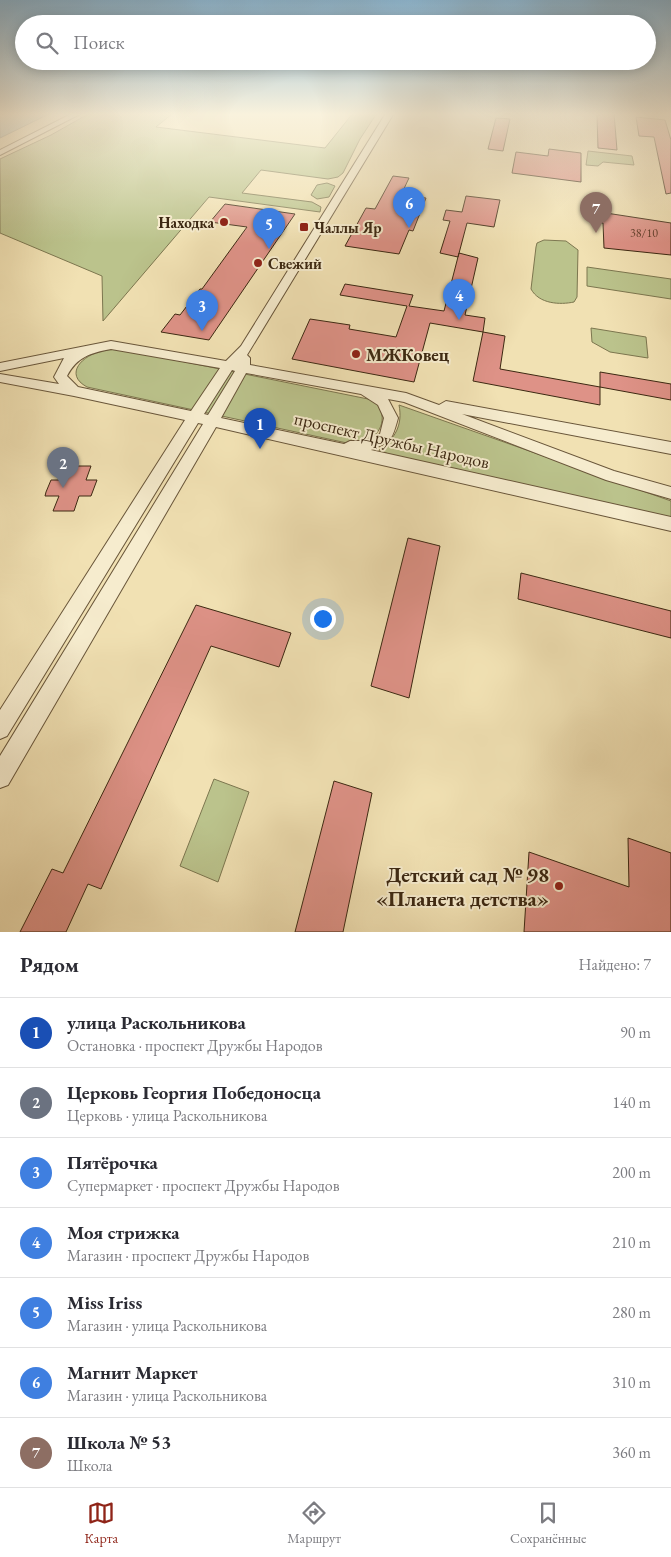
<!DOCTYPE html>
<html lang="ru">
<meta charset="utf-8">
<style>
body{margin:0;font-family:"EB Garamond",serif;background:#f2f2f3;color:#2b2b33}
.you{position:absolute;left:322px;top:618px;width:18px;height:18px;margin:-12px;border:4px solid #fff;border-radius:50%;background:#1a73e8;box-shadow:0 0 0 8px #1a73e833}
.badge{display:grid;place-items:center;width:32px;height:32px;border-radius:50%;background:#8f2418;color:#fff;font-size:16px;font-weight:700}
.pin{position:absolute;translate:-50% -41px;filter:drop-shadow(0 1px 2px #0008)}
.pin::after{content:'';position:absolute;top:26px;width:18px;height:15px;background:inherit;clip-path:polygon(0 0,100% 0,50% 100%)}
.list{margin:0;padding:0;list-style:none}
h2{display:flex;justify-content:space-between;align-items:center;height:65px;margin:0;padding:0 20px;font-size:21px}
h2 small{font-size:16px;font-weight:400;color:#7c7c81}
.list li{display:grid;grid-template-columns:32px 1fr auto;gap:15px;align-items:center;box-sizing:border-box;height:70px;padding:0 20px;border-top:1px solid #e1e1e2}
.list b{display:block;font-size:19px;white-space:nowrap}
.list p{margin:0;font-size:16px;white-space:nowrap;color:#7c7c81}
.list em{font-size:16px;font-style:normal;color:#7c7c81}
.icon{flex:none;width:28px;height:28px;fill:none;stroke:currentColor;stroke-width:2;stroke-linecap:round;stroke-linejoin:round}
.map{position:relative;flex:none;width:671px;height:932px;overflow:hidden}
.search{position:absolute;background:#fff;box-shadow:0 2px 12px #0003;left:15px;right:15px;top:15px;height:55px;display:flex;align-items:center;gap:12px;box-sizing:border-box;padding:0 18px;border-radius:28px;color:#7c7c81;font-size:19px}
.sheet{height:555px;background:#fff}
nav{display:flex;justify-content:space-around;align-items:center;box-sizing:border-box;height:70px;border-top:1px solid #e1e1e2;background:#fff;font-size:14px;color:#7c7c81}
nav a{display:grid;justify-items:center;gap:2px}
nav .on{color:#8f2418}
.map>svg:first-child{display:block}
.green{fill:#bbc38c;stroke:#7c764f}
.water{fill:#9fbbb7;stroke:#778075}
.building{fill:#de9287;stroke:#3c2812}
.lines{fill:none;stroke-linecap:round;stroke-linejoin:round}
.minor-casing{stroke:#69563a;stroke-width:2}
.minor{fill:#f6ecce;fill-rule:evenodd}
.poi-dot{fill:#8f2418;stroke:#f6ecce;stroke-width:2}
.labels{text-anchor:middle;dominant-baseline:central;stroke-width:4;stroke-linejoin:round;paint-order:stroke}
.far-number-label{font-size:12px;fill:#64422f}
.far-poi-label{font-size:15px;font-weight:bold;fill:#3c2812;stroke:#f6ecce;text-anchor:start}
.poi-label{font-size:18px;font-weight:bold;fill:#3c2812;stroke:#f6ecce;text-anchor:start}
.street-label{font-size:18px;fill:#3c2812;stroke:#f6ecce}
.near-poi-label{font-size:21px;font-weight:bold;fill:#3c2812;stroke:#f6ecce;text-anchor:end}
</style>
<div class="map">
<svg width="671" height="932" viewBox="0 0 671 932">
<rect width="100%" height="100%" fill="#f1e1b3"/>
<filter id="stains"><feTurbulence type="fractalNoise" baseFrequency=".004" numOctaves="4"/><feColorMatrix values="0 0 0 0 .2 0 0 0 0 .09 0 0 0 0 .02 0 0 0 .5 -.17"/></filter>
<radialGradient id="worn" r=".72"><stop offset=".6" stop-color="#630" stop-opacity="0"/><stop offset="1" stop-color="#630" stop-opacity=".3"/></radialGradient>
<path class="green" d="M90 113H173L156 127 325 148 353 113H377L360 139 343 173 338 177 328 179 261 170 242 193 312 202 321 207 320 212 209 197 103 321 102 276 0 233V159L51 135Z
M588 151 632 156 634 165 603 162 598 166 586 165Z
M327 183 335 186 329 197 317 199 311 195 317 185Z
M544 240 566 241 578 250 577 297 574 302C560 305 539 304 531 289L536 247 537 243Z
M587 267 671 279V299L587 286Z
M591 328 646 337 648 358 610 352 592 342Z
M126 350 373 400C389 413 383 435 364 442 359 443 352 443 347 443L87 387C63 374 83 355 102 351 110 349 118 349 126 350Z
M399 405 671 501V518L398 458 379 450C395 439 403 425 399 405Z
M214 779 249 792 218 882 180 866Z"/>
<path class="water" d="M0 113H51L0 138Z"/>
<path class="building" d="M601 113H614L617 150 598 148 597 115H601Z
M636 117 665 120 671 140V193L666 194 654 137 639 136Z
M496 118 510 119 503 151 488 149Z
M549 149 581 153V182L512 173 516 152 548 156Z
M393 176 409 178 401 195 426 198 413 231 409 230 399 254 345 246 366 208 375 209Z
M466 196 500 200 494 227 467 223 458 257 440 253 450 221 443 220 446 210 462 212Z
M225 204 295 214 209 340 161 332 175 314 180 315 200 289H202L247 227 210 222Z
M593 211 671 223V255L604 248 603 223 594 222Z
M459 253 478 258 465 315 485 318 483 332 430 323 414 382 292 359 310 319 350 325 349 329 396 337 407 306 340 295 345 284 413 295 409 306 444 311Z
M483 332 505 336 500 369 600 387V405L473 381Z
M600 372 671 384V400L600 387Z
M71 466H91L86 480H97L91 496H79L74 511H53L59 496H45L46 492 51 480H66Z
M408 538 440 546 409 698 371 686Z
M521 573 671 611V638L518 599Z
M196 605 291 633 279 667 211 646 101 889 88 884 66 932H20L52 869 63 873Z
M334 781 372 793 343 932H295Z
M628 838 671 853V932H524L529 852 629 887Z"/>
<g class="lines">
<g class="minor-casing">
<path id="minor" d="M73 113H82L0 155V150Z
M386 113H394L247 355 250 358V365L406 393 439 405 446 401 671 442V454L462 414 614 471 671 487V499L606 480 404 402 388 399 398 418C392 440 392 441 371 450L671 517V531L216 427 8 785 0 788V756L203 424 198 423 7 736 0 739V710L185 420 74 396 0 382V374L59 384 54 377 64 358 0 371V363L111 341 226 361 241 346ZM111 349 220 368 191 411 78 387 67 376C77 357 90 353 111 349ZM232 370 235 371 208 415 204 414ZM246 373 361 394 378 405 384 418 380 434 364 441H350L344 444 221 418Z"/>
</g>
<use href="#minor" class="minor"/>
</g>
<linearGradient id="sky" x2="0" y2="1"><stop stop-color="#8bb7d4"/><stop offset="0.47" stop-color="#f9f2dd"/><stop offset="1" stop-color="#f9f2dd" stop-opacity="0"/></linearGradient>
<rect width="671" height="243" fill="url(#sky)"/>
<g class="poi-dot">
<circle cx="224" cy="222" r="5"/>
<rect x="299" y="222" width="10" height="10" rx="2.5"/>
<circle cx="258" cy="263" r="5"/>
<circle cx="356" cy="354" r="5"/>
<circle cx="559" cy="886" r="5"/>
</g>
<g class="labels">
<g class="far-number-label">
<text x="644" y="233">38/10</text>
</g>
<g class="far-poi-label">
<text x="214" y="222" text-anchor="end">Находка</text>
<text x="314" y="227">Чаллы Яр</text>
<text x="268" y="263">Свежий</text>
</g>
<g class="poi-label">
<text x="366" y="354">МЖКовец</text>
</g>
<g class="street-label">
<text transform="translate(392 440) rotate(13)">проспект Дружбы Народов</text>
</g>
<g class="near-poi-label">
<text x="549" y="874">Детский сад № 98<tspan x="549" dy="24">«Планета детства»</tspan></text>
</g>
</g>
<rect width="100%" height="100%" filter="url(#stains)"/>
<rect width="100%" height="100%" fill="url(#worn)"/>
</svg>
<div class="you"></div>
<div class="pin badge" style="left:260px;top:449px;background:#1a4fb4">1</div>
<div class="pin badge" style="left:63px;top:488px;background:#6b7280">2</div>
<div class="pin badge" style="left:202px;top:331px;background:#3f7fe0">3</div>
<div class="pin badge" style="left:459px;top:320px;background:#3f7fe0">4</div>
<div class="pin badge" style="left:269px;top:249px;background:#3f7fe0">5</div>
<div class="pin badge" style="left:409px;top:228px;background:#3f7fe0">6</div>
<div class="pin badge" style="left:596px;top:233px;background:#8d6e63">7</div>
<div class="search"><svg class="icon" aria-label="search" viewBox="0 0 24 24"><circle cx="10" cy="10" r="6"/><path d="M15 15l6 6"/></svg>Поиск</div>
</div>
<section class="sheet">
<h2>Рядом<small>Найдено: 7</small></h2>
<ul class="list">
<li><span class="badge" style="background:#1a4fb4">1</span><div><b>улица Раскольникова</b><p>Остановка · проспект Дружбы Народов</p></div><em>90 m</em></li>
<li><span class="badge" style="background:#6b7280">2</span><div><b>Церковь Георгия Победоносца</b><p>Церковь · улица Раскольникова</p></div><em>140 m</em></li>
<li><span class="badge" style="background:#3f7fe0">3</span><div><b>Пятёрочка</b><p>Супермаркет · проспект Дружбы Народов</p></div><em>200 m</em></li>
<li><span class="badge" style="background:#3f7fe0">4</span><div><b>Моя стрижка</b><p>Магазин · проспект Дружбы Народов</p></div><em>210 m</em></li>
<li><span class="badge" style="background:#3f7fe0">5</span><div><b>Miss Iriss</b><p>Магазин · улица Раскольникова</p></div><em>280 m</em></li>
<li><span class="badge" style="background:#3f7fe0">6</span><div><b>Магнит Маркет</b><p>Магазин · улица Раскольникова</p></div><em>310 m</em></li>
<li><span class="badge" style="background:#8d6e63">7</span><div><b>Школа № 53</b><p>Школа</p></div><em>360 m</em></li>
</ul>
</section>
<nav>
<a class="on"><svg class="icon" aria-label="map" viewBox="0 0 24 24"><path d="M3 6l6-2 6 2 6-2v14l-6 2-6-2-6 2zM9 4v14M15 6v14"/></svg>Карта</a>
<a><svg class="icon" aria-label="directions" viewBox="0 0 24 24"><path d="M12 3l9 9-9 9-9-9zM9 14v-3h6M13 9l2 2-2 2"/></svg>Маршрут</a>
<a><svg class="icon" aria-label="saved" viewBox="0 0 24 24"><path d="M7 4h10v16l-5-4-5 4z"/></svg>Сохранённые</a>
</nav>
